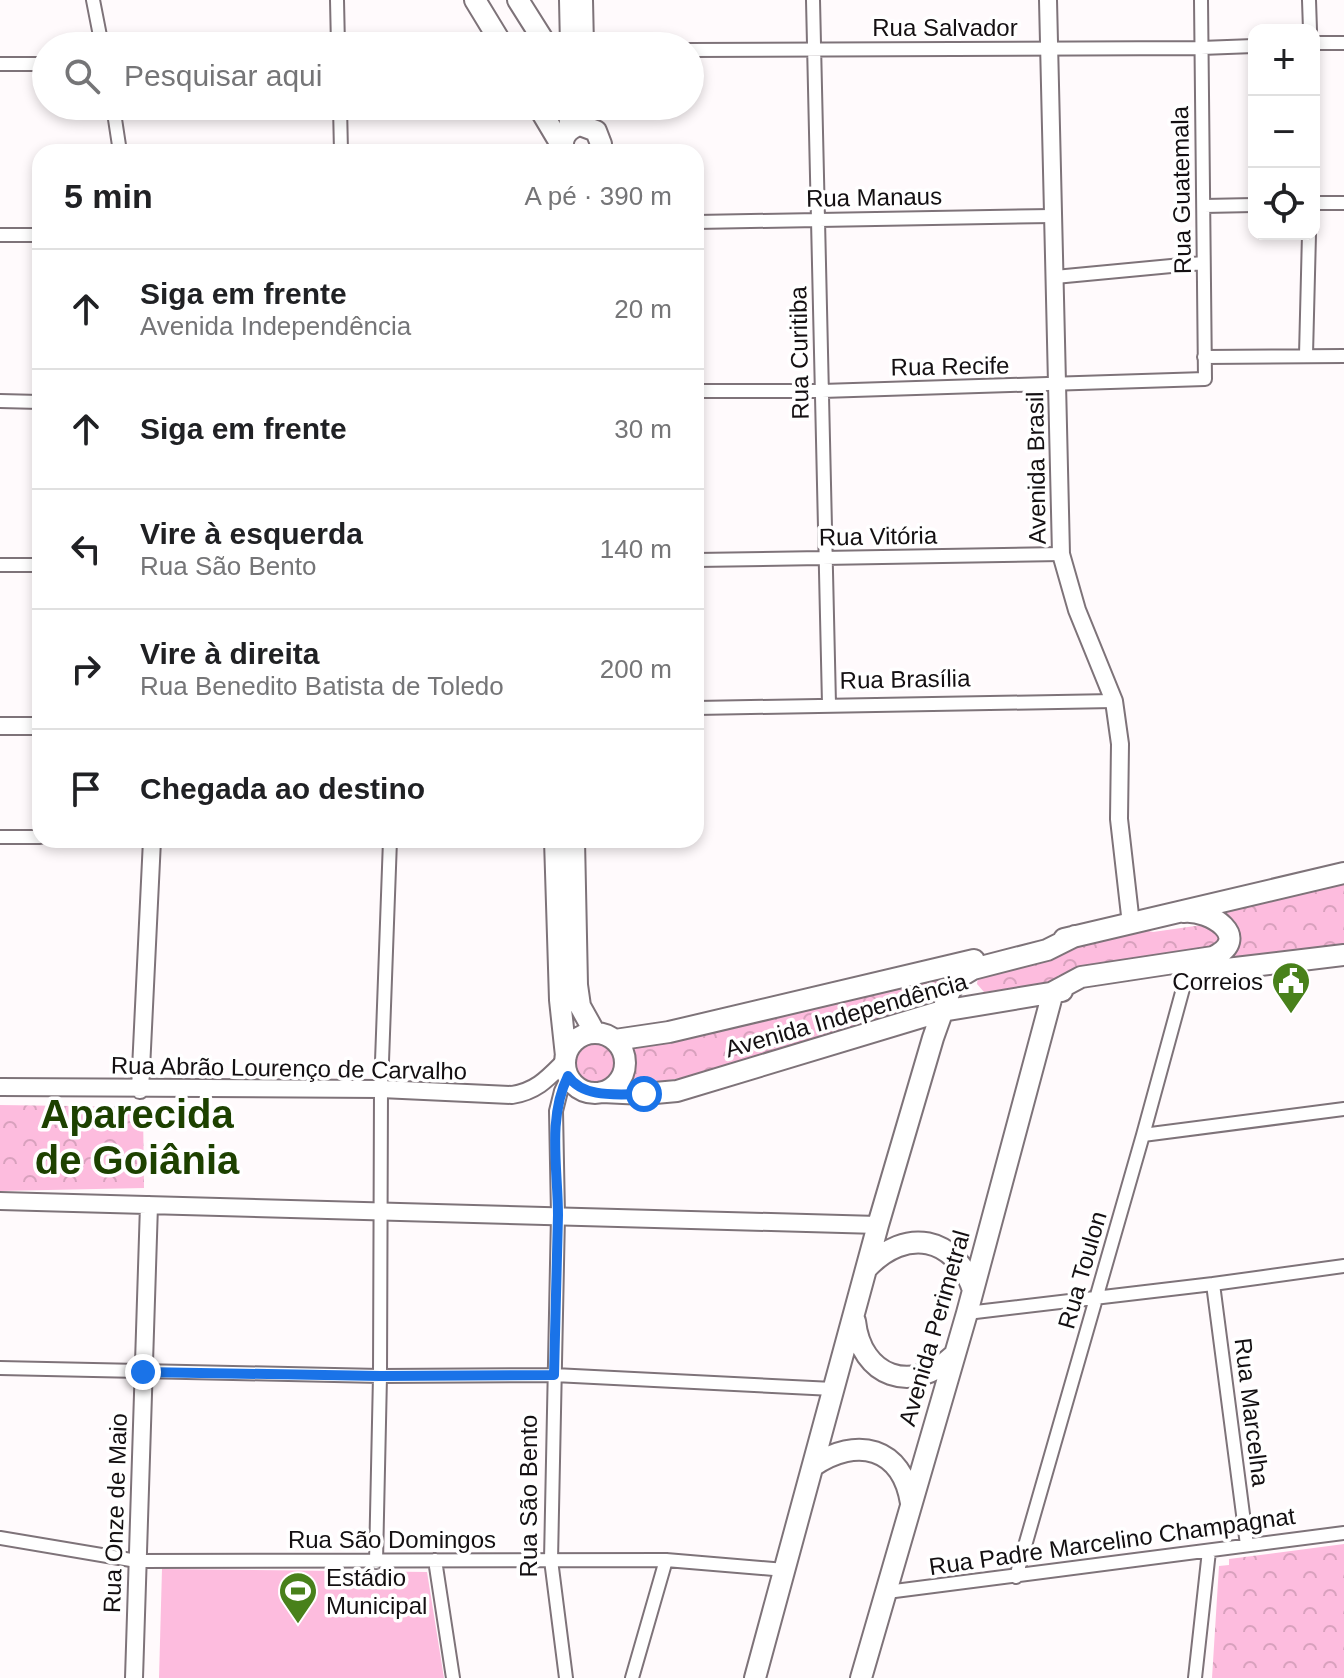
<!DOCTYPE html>
<html lang="pt">
<meta charset="utf-8">
<style>
body{margin:0;font-family:Arial,sans-serif;background:#f2f2f2;color:#202124}
.controls{position:absolute;right:24px;top:24px;display:grid;overflow:hidden;border-radius:16px;box-shadow:0 4px 12px #0003}
.controls button{width:72px;height:72px;display:grid;place-items:center;padding:0;border:0;border-bottom:2px solid #e0e0e0;background:#fff;color:#202124;font:40px sans-serif}
.stop{position:absolute;width:24px;height:24px;margin:-18px;border:6px solid #1a73e8;border-radius:50%;background:#fff}
.stop.end{background:#1a73e8;border-color:#fff;box-shadow:0 2px 8px #0008}
.list{margin:0;padding:0;list-style:none}
h2{display:flex;justify-content:space-between;align-items:center;height:104px;margin:0;padding:0 32px;font-size:34px}
h2 small{font-size:26px;font-weight:400;color:#757577}
.list li{display:grid;grid-template-columns:52px 1fr auto;gap:24px;align-items:center;box-sizing:border-box;height:120px;padding:0 32px;border-top:2px solid #e0e0e0}
.list b{display:block;font-size:30px;white-space:nowrap}
.list p{margin:0;font-size:26px;white-space:nowrap;color:#757577}
.list em{font-size:26px;font-style:normal;color:#757577}
.icon{flex:none;width:44px;height:44px;fill:none;stroke:currentColor;stroke-width:2;stroke-linecap:round;stroke-linejoin:round}
.map{position:relative;flex:none;width:1344px;height:1678px;overflow:hidden}
.search{position:absolute;background:#fff;box-shadow:0 4px 12px #0003;left:32px;top:32px;width:672px;height:88px;display:flex;align-items:center;gap:20px;box-sizing:border-box;padding:0 28px;border-radius:44px;color:#757577;font-size:30px}
.panel{position:absolute;background:#fff;box-shadow:0 4px 12px #0003;left:32px;top:144px;width:672px;height:704px;border-radius:24px}
.map>svg:first-child{display:block}
.forest{fill:url(#forest-crowns)}
.pitch{fill:#fdbcde}
.lines{fill:none;stroke-linecap:round;stroke-linejoin:round}
.minor-casing{stroke:#7e7379;stroke-width:16}
.tertiary-casing{stroke:#7e7379;stroke-width:20}
.primary-casing{stroke:#7e7379;stroke-width:24}
.minor{stroke:#fff;stroke-width:12}
.tertiary{stroke:#fff;stroke-width:16}
.primary{stroke:#fff;stroke-width:20}
.route{stroke:#1a73e8;stroke-width:10}
.labels{text-anchor:middle;dominant-baseline:central;stroke-width:7;stroke-linejoin:round;paint-order:stroke}
.street-label{font-size:24px;fill:#141012;stroke:#fff}
.poi-label{font-size:24px;fill:#141012;stroke:#fff;text-anchor:end}
.town-label{font-size:40px;font-weight:bold;fill:#1d4100;stroke:#fff}
</style>
<div class="map">
<svg width="1344" height="1678" viewBox="0 0 1344 1678">
<defs>
<pattern id="forest-crowns" width="20" height="18" patternUnits="userSpaceOnUse" patternTransform="scale(2)"><rect width="20" height="18" fill="#fdbcde"/><path d="M2 6a3 3 0 1 1 6 0M12 15a3 3 0 1 1 6 0" fill="none" stroke="#d8a1bd"/></pattern>
</defs>
<rect width="100%" height="100%" fill="#fffafc"/>
<path class="forest" d="M1344 878V945L1228 960 1235 949 1230 919 1220 910Z
M1209 924 1214 925 1220 940 1209 954 1059 975 1049 983 984 992 977 984 978 976 1137 928 1153 932Z
M958 970 937 1002 697 1075 664 1081H626L633 1064 629 1040Z
M573 1063a21 21 0 1 1 42 0a21 21 0 1 1-42 0Z
M0 1105 143 1107 144 1188 0 1191Z
M1344 1544V1678H1212L1219 1566 1229 1565V1559Z"/>
<path class="pitch" d="M162 1569 427 1572 444 1678H159Z"/>
<g class="lines">
<g class="minor-casing">
<path id="minor" d="M93 0 102 46
M337 0 338 46
M813 0 829 704
M1309 0 1310 30
M1314 43H1344
M690 50 1201 48 1254 46
M0 64H46
M113 106 120 152
M340 106 341 152
M1314 203H1344
M1204 206 1254 205
M696 222 1053 216
M0 235H40
M1055 277 1203 263
M1306 355 1309 234
M1204 357 1344 356
M696 391H822L1205 379 1201 0
M0 401 40 402
M696 560 1061 554
M0 565H40
M696 708 1114 701
M0 837H40
M1143 1135 1344 1109
M1213 1284 1247 1545
M967 1313 1213 1284 1344 1266
M0 1368 380 1376 554 1375 833 1389
M0 1538 137 1561 666 1560 785 1570
M435 1560 453 1678
M376 1562 380 1376 381 1089 390 840
M1016 1577 1143 1135 1187 974
M887 1592 1344 1533
M566 1678 551 1560 558 1215 556 1111 561 1091 568 1076
M632 1678 666 1560
M1195 1678 1209 1551"/>
</g>
<g class="tertiary-casing">
<path id="tertiary" d="M568 0 569 46
M584 0 585 46
M1048 0 1061 554 1077 610 1114 701 1120 744 1119 819 1131 924
M581 109V106
M567 132 569 106
M0 726H40
M0 1087 381 1089 512 1095C537 1091 548 1078 565 1061
M140 1090 152 840
M0 1201 878 1225
M134 1678 149 1205"/>
</g>
<g class="primary-casing">
<path id="primary" d="M475 0 503 46
M518 0 547 46
M538 106 563 148
M564 152C560 138 567 129 580 125L596 131 601 144 599 152
M555 840 560 1000 566 1056
M574 840 577 985 580 1006 595 1033
M1064 939 1344 873
M1193 973 1344 955
M565 1063a30 30 0 1 1 60 0a30 30 0 1 1-60 0Z
M615 1040 669 1032 974 960
M602 1092 644 1094 677 1091 942 1011 1062 991
M867 1268C906 1227 955 1236 973 1290
M855 1321C861 1377 912 1395 953 1356
M813 1466C857 1436 902 1447 911 1503
M755 1678 878 1225 933 1038 949 993 958 978 973 969 1047 950 1075 936
M861 1678 967 1313 1053 992 1081 977 1213 957C1253 938 1211 909 1183 912"/>
</g>
<use href="#minor" class="minor"/>
<use href="#tertiary" class="tertiary"/>
<use href="#primary" class="primary"/>
</g>
<g class="lines">
<path class="route" d="M143 1372 380 1376 554 1375C555 1322 557 1269 558 1215 558 1170 547 1118 568 1076 584 1099 618 1094 644 1094"/>
</g>
<defs>
<g id="civic-pin" transform="scale(2)"><path d="M0 17L-7.5 6A9.5 9.5 0 1 1 7.5 6Z" fill="#49811b" stroke="#fff"/><path d="M-.6-6.5H3V-4.5H.6V-3L4-1V1h2V6H-6V1h2V-1L-.6-3ZM-1.2 2.5V6h2.4V2.5Z" fill="#fff"/></g>
<g id="stadium-pin" transform="scale(2)"><path d="M0 17L-7.5 6A9.5 9.5 0 1 1 7.5 6Z" fill="#49811b" stroke="#fff"/><path d="M0-5a6.5 5 0 1 0 0 10a6.5 5 0 1 0 0-10ZM-3.5-1.8h7v3.6h-7Z" fill="#fff"/></g>
</defs>
<g fill-rule="evenodd">
<use href="#civic-pin" x="1291" y="981"/>
<use href="#stadium-pin" x="298" y="1591"/>
</g>
<g class="labels">
<g class="street-label">
<text x="945" y="27">Rua Salvador</text>
<text transform="translate(1181 190) rotate(-91)">Rua Guatemala</text>
<text transform="translate(874 197) rotate(-1)">Rua Manaus</text>
<text transform="translate(799 353) rotate(-91)">Rua Curitiba</text>
<text transform="translate(950 366) rotate(-1)">Rua Recife</text>
<text transform="translate(1036 468) rotate(-91)">Avenida Brasil</text>
<text transform="translate(878 536) rotate(-1)">Rua Vitória</text>
<text transform="translate(905 679) rotate(-1)">Rua Brasília</text>
<text transform="translate(846 1015) rotate(-16)">Avenida Independência</text>
<text transform="translate(289 1068) rotate(1)">Rua Abrão Lourenço de Carvalho</text>
<text transform="translate(1082 1270) rotate(-74)">Rua Toulon</text>
<text transform="translate(934 1328) rotate(-74)">Avenida Perimetral</text>
<text transform="translate(1252 1412) rotate(83)">Rua Marcelha</text>
<text transform="translate(528 1496) rotate(-90)">Rua São Bento</text>
<text transform="translate(115 1513) rotate(-88)">Rua Onze de Maio</text>
<text x="392" y="1539">Rua São Domingos</text>
<text transform="translate(1112 1541) rotate(-8)">Rua Padre Marcelino Champagnat</text>
</g>
<g class="poi-label">
<text x="1263" y="981">Correios</text>
<text x="326" y="1577" text-anchor="start">Estádio<tspan x="326" dy="28">Municipal</tspan></text>
</g>
<g class="town-label">
<text x="137" y="1114">Aparecida<tspan x="137" dy="46">de Goiânia</tspan></text>
</g>
</g>
</svg>
<div class="controls">
<button>+</button>
<button>−</button>
<button><svg class="icon" aria-label="locate" viewBox="0 0 24 24"><circle cx="12" cy="12" r="6"/><path d="M12 2v4M12 18v4M2 12h4M18 12h4"/></svg></button>
</div>
<div class="stop" style="left:644px;top:1094px"></div>
<div class="stop end" style="left:143px;top:1372px"></div>
<div class="search"><svg class="icon" aria-label="search" viewBox="0 0 24 24"><circle cx="10" cy="10" r="6"/><path d="M15 15l6 6"/></svg>Pesquisar aqui</div>
<section class="panel">
<h2>5 min<small>A pé · 390 m</small></h2>
<ul class="list">
<li><svg class="icon" aria-label="ahead" viewBox="0 0 24 24"><path d="M12 20V5M6 11l6-6 6 6"/></svg><div><b>Siga em frente</b><p>Avenida Independência</p></div><em>20 m</em></li>
<li><svg class="icon" aria-label="ahead" viewBox="0 0 24 24"><path d="M12 20V5M6 11l6-6 6 6"/></svg><div><b>Siga em frente</b></div><em>30 m</em></li>
<li><svg class="icon" aria-label="left" viewBox="0 0 24 24"><path d="M17 20v-9H6M10 6l-5 5 5 5"/></svg><div><b>Vire à esquerda</b><p>Rua São Bento</p></div><em>140 m</em></li>
<li><svg class="icon" aria-label="right" viewBox="0 0 24 24"><path d="M7 20v-9h11M14 6l5 5-5 5"/></svg><div><b>Vire à direita</b><p>Rua Benedito Batista de Toledo</p></div><em>200 m</em></li>
<li><svg class="icon" aria-label="arrive" viewBox="0 0 24 24"><path d="M6 21V4h12l-3 4 3 4H6"/></svg><div><b>Chegada ao destino</b></div></li>
</ul>
</section>
</div>
